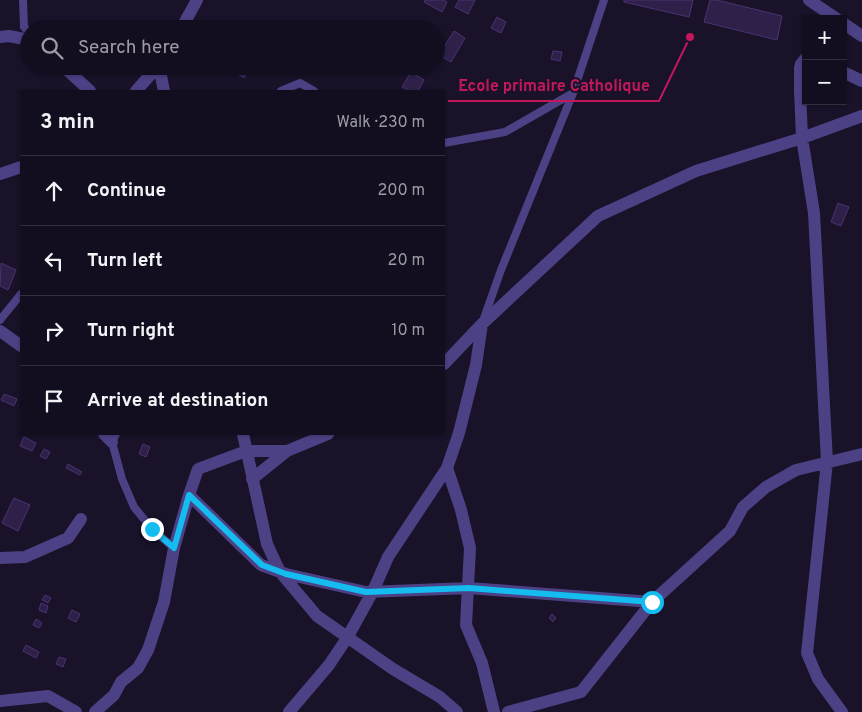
<!DOCTYPE html>
<meta charset="utf-8">
<style>
body{margin:0;font-family:Overpass,sans-serif;background:#1c1728;color:#f1f3f6}
.controls{position:absolute;right:15px;top:15px;display:grid;overflow:hidden;border-radius:0px;box-shadow:0 1px 4px #0004}
.controls button{width:45px;height:45px;display:grid;place-items:center;padding:0;border:0;border-bottom:1px solid #322e3d;background:#130e1f;color:#f1f3f6;font:25px sans-serif}
.stop{position:absolute;width:15px;height:15px;margin:-11px;border:4px solid #15bcf0;border-radius:50%;background:#fff}
.stop.end{background:#15bcf0;border-color:#fff;box-shadow:0 1px 5px #0008}
.list{margin:0;padding:0;list-style:none}
h2{display:flex;justify-content:space-between;align-items:center;height:65px;margin:0;padding:0 20px;font-size:21px}
h2 small{font-size:16px;font-weight:400;color:#9d9ca4}
.list li{display:grid;grid-template-columns:32px 1fr auto;gap:15px;align-items:center;box-sizing:border-box;height:70px;padding:0 20px;border-top:1px solid #322e3d}
.list b{display:block;font-size:19px;white-space:nowrap}
.list em{font-size:16px;font-style:normal;color:#9d9ca4}
.icon{flex:none;width:28px;height:28px;fill:none;stroke:currentColor;stroke-width:2;stroke-linecap:round;stroke-linejoin:round}
.map{position:relative;flex:none;width:862px;height:712px;overflow:hidden}
.search{position:absolute;background:#130e1f;box-shadow:0 1px 4px #0004;left:20px;top:20px;width:425px;height:55px;display:flex;align-items:center;gap:12px;box-sizing:border-box;padding:0 18px;border-radius:28px;color:#9d9ca4;font-size:19px}
.panel{position:absolute;background:#130e1f;box-shadow:0 1px 4px #0004;left:20px;top:90px;width:425px;height:345px;border-radius:0px}
.map>svg:first-child{display:block}
.building{fill:#2e2049;stroke:#493373}
.lines{fill:none;stroke-linecap:round;stroke-linejoin:round}
.service{stroke:#4d4185;stroke-width:8}
.minor{stroke:#4d4185;stroke-width:12}
.route{stroke:#15bcf0;stroke-width:6}
.leader{fill:none;stroke:#c2185b;stroke-width:2}
.callout-dot{fill:#c2185b;stroke:#191229;stroke-width:2}
.callout-label{font-size:16px;text-anchor:middle;font-weight:bold;fill:#c2185b;stroke:#191229;stroke-width:4;stroke-linejoin:round;paint-order:stroke}
</style>
<div class="map">
<svg width="862" height="712" viewBox="0 0 862 712">
<rect width="100%" height="100%" fill="#191229"/>
<path class="building" d="M425 0H444L447 2 442 12 424 2Z
M459 0H475L468 14 455 7Z
M624 0H693L689 17 624 2Z
M710 0H717L782 16 777 40 704 22Z
M497 17 506 22 501 33 491 28Z
M454 31 465 38 451 62 439 55Z
M553 51 562 52 560 61 551 59Z
M225 66H251L244 78Z
M411 72 424 80 418 91H410L402 87Z
M838 203 849 207 841 226 831 222Z
M1 263 16 270 8 290 0 286Z
M4 394 17 399 14 406 1 400Z
M24 437 36 443 32 451 20 446Z
M143 444 150 447 146 457 139 454Z
M44 449 50 452 46 459 40 456Z
M68 464 82 472 80 475 66 468Z
M14 498 30 505 18 531 2 523Z
M45 595 51 598 48 603 42 600Z
M41 603 48 606 46 613 39 610Z
M72 610 80 614 76 622 68 618Z
M552 614 556 618 553 622 549 618Z
M36 619 42 623 39 628 33 625Z
M26 645 39 652 36 658 23 651Z
M59 657 66 659 63 667 56 664Z"/>
<g class="lines">
<path class="service" d="M23 0 24 27 29 33
M281 91 300 83 314 91
M444 143 505 132 573 93
M0 320 21 294
M483 321 501 270 573 93 604 0
M116 434 112 442 122 479 134 507 152 529 174 548"/>
<path class="minor" d="M809 0 837 19
M843 23 862 36
M181 29 197 0
M0 37 9 36 29 40
M806 58 801 64 800 68V90L802 138 814 213 827 462 807 653 818 679 842 712
M63 66 90 91
M159 66 164 91
M843 72 862 81
M136 91 158 66
M0 174 21 167
M482 324 476 365 459 433 447 468 461 510 470 548 466 625 482 663 494 712
M0 331 21 346
M444 364 482 324 598 216 696 171 802 138 862 116
M104 434 112 442
M243 434 267 544 280 572 317 616 393 669 440 697 457 712
M252 479 287 451 328 434
M189 495 261 565 286 574 366 592 469 588 652 602
M0 558 25 557 68 538 81 519
M0 701 48 696 76 712
M95 712 114 695 121 682 138 668 148 650 164 602 174 548 189 495 198 469 246 451H287
M289 712 329 665 347 638 373 591 388 557 447 468
M508 712 581 692 652 602 730 531 743 507 766 487 796 470 862 454"/>
</g>
<g class="lines">
<path class="route" d="M152 529 174 548 189 495 262 565 286 574 366 592 469 588 652 602"/>
</g>
<path class="leader" d="M690 37L659 101H448"/>
<circle class="callout-dot" cx="690" cy="37" r="5"/>
<g class="callout-label">
<text x="554" y="91">Ecole primaire Catholique</text>
</g>
</svg>
<div class="controls">
<button>+</button>
<button>−</button>
</div>
<div class="stop" style="left:652px;top:602px"></div>
<div class="stop end" style="left:152px;top:529px"></div>
<div class="search"><svg class="icon" aria-label="search" viewBox="0 0 24 24"><circle cx="10" cy="10" r="6"/><path d="M15 15l6 6"/></svg>Search here</div>
<section class="panel">
<h2>3 min<small>Walk · 230 m</small></h2>
<ul class="list">
<li><svg class="icon" aria-label="ahead" viewBox="0 0 24 24"><path d="M12 20V5M6 11l6-6 6 6"/></svg><div><b>Continue</b></div><em>200 m</em></li>
<li><svg class="icon" aria-label="left" viewBox="0 0 24 24"><path d="M17 20v-9H6M10 6l-5 5 5 5"/></svg><div><b>Turn left</b></div><em>20 m</em></li>
<li><svg class="icon" aria-label="right" viewBox="0 0 24 24"><path d="M7 20v-9h11M14 6l5 5-5 5"/></svg><div><b>Turn right</b></div><em>10 m</em></li>
<li><svg class="icon" aria-label="arrive" viewBox="0 0 24 24"><path d="M6 21V4h12l-3 4 3 4H6"/></svg><div><b>Arrive at destination</b></div></li>
</ul>
</section>
</div>
